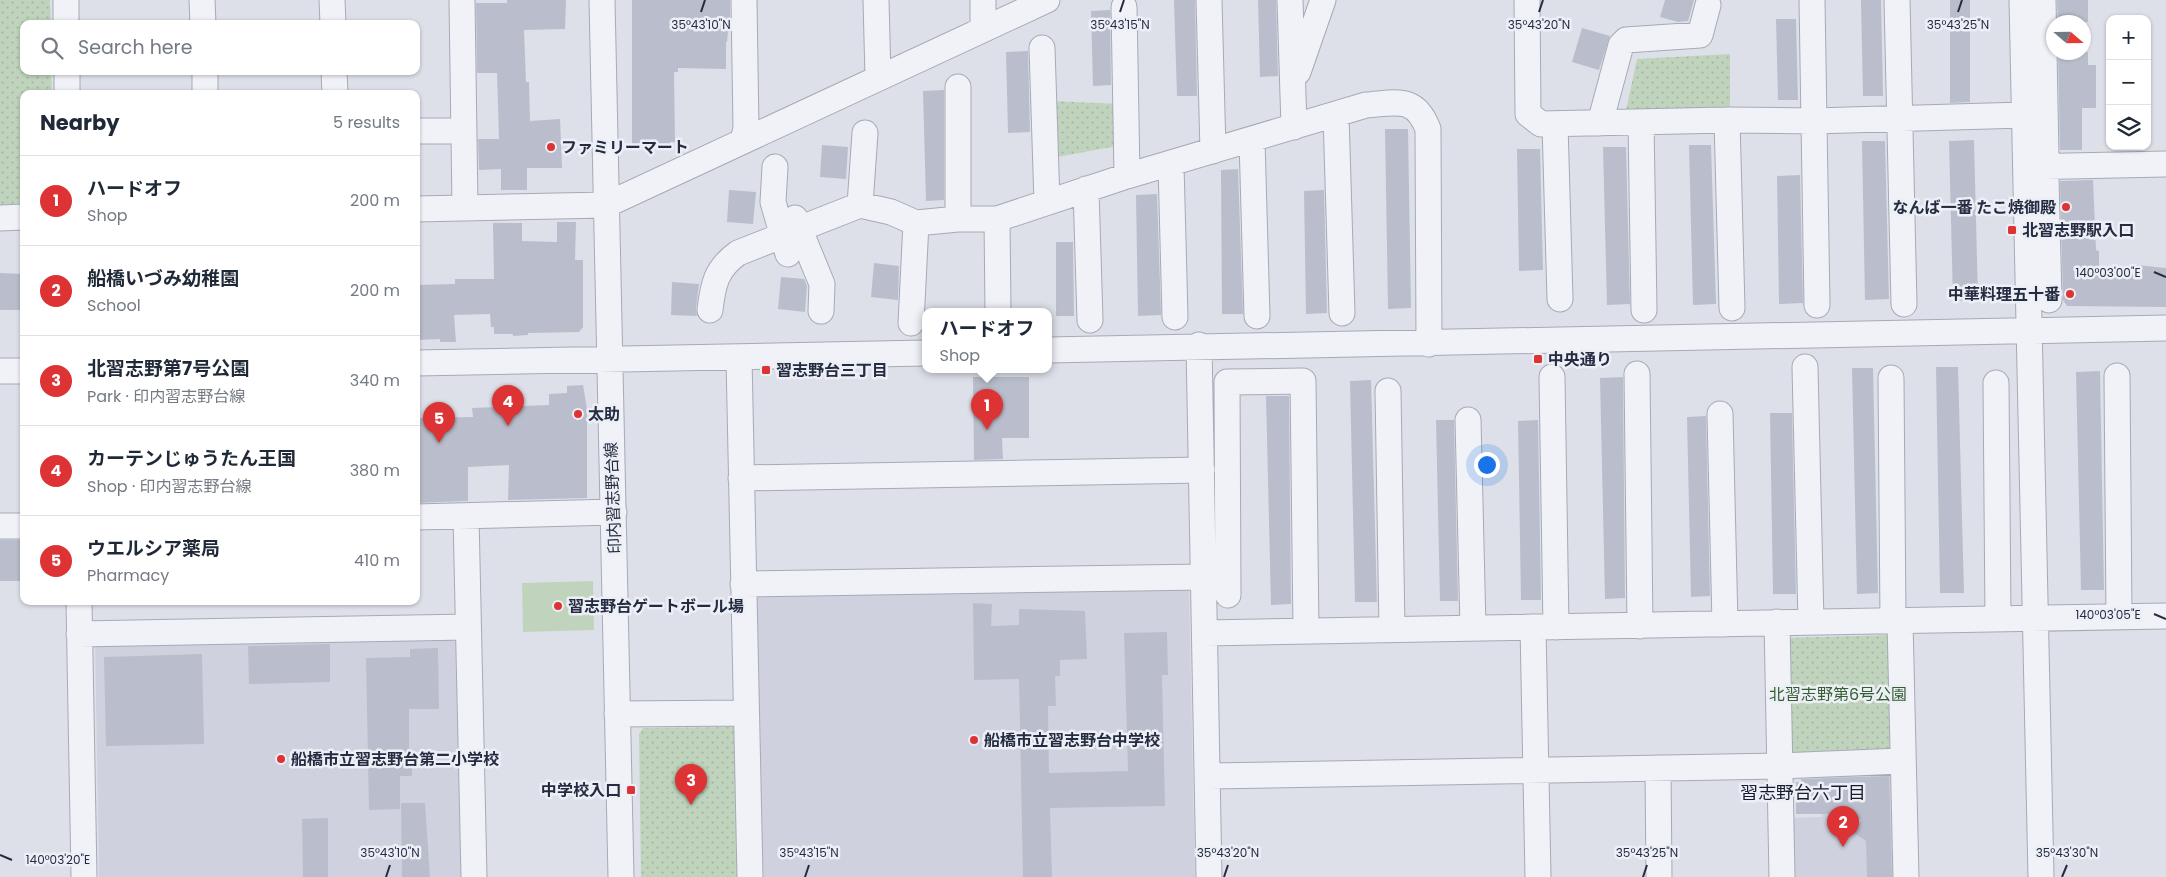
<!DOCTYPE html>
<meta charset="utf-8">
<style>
body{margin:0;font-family:Poppins,"Noto Sans JP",sans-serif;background:#f2f2f3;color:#1f2937}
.controls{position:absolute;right:15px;top:15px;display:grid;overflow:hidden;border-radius:10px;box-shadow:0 1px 4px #0004}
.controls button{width:45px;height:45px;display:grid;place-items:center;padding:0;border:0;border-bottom:1px solid #e0e1e3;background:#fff;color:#1f2937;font:25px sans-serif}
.compass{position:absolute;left:2046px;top:15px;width:45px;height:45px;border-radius:50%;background:#fff;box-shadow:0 1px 4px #0004;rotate:110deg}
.you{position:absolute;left:1486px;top:464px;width:18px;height:18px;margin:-12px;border:4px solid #fff;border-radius:50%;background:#1a73e8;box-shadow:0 0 0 8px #1a73e833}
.badge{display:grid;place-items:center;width:32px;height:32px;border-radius:50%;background:#dd3335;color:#fff;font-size:16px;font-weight:700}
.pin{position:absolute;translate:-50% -41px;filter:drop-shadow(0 1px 2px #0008)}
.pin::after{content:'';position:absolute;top:26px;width:18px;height:15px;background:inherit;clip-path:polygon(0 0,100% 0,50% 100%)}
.popup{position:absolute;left:922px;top:308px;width:130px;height:65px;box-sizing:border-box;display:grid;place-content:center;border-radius:10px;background:#fff;filter:drop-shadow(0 1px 4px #0005);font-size:16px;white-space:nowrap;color:#747a83}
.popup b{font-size:19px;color:#1f2937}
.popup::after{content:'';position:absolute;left:50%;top:100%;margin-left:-10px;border:10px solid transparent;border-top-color:#fff}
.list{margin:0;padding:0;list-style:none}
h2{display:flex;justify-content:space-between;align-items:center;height:65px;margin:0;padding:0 20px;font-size:21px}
h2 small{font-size:16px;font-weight:400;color:#747a83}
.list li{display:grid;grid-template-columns:32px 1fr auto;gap:15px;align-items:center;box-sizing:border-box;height:90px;padding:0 20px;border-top:1px solid #e0e1e3}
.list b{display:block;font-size:19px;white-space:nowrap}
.list p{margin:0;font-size:16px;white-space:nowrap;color:#747a83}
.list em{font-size:16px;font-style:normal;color:#747a83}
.icon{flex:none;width:28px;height:28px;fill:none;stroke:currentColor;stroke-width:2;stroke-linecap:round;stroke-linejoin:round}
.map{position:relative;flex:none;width:2166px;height:877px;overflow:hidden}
.search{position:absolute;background:#fff;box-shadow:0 1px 4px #0004;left:20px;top:20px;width:400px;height:55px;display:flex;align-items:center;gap:12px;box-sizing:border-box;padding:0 18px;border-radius:10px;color:#747a83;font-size:19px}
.panel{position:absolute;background:#fff;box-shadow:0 1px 4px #0004;left:20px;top:90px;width:400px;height:515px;border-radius:10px}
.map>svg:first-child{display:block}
.built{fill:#cfd2de}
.green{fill:url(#green-dots)}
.pitch{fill:#c0d4bd}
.building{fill:#babecc}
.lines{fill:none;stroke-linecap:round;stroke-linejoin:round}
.minor-casing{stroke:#a6aab7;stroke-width:27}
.minor{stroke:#f0f2f7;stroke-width:25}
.ticks{fill:none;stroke:#252b41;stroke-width:2}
.poi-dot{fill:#dd3335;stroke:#edeff6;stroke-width:2}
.labels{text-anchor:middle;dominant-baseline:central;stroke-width:5;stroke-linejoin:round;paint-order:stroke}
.poi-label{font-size:16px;font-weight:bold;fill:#252b41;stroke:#edeff6;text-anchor:start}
.street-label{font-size:16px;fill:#252b41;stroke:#edeff6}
.park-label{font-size:16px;fill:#335e31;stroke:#edeff6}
.neighbourhood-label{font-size:18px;fill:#171c31;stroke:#edeff6}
.ticks-label{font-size:12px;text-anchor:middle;fill:#252b41;stroke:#edeff6;stroke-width:5;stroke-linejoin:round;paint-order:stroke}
</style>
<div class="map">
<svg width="2166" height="877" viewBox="0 0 2166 877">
<defs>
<pattern id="green-dots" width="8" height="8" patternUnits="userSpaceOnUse" patternTransform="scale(1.25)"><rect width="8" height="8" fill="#c0d4bd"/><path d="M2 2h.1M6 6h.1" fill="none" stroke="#a5b6a4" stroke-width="1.8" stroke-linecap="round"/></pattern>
</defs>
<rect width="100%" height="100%" fill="#dde0e9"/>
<path class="built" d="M1189 586 1195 877H759L753 602 761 593Z
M458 634 468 877H99L95 641Z
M1890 769 1896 776 1897 877H1791L1789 818 1822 817 1823 772Z"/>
<path class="green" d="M0 0H50L51 24H24V71H51L52 94H24V210H0Z
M1730 54V114L1625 115 1637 59Z
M1052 101 1120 104 1123 145 1057 157Z
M1891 635 1894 749 1790 756 1782 638Z
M734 727 741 731 744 877H641L639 734 643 728Z"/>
<path class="pitch" d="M593 581 594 630 523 632 522 583Z"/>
<path class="building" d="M507 0H566L565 29 524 30 526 82H529L530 121 560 119 562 168H527V190H501V169L479 170 478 139H499L497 73H477L476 3H507Z
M632 0H730V32H728L727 42H726V69L678 68V72H674L675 142H670V148H632Z
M1174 0H1195L1197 96H1177Z
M1258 0H1276L1278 76 1260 77Z
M1665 0H1694L1688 21 1678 22 1660 17Z
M1861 0H1881L1883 96H1863Z
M1950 0H1970V102L1950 103Z
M2057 0H2088V22H2058Z
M1110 10 1111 85 1093 86 1091 11Z
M1776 19H1796L1798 100H1778Z
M1582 28 1610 36 1599 70 1572 62Z
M1028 51 1030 132 1008 133 1006 52Z
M2058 52H2088V65H2096V108H2082V150H2060Z
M944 90V200L926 201 923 91Z
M1385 129H1408L1411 308 1388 309Z
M1974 140 1978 300 1953 301 1949 141Z
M1862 141H1885L1889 299 1865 300Z
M822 145 848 147 846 179 820 177Z
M1689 145H1711L1716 304 1693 305Z
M1603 147H1626L1630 304 1607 305Z
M1517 149H1540L1543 270 1519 271Z
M1238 169 1243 314H1222L1221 170Z
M1800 175 1803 303 1779 304 1777 176Z
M2093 180 2096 250 2099 251V270L2108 269 2110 274H2135L2136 265 2166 268V307L2067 306 2063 300 2060 181Z
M729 190 756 192 753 224 727 222Z
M1324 190 1327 313 1306 314 1304 191Z
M1157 194 1161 315 1138 316 1136 195Z
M557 222H576L575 260H583V327L579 332 528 333V335L513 336V334H494V327H491L490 314 454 315 456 342H440V339L418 340 416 285 455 284V279H494L493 223H522V241L557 242Z
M1056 242H1073L1074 316H1056Z
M874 263 899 266 898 300 871 297Z
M0 273 24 274V310H0Z
M781 277 804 279 807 286 805 312 778 309Z
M672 282 699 284 696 308 697 316 671 315Z
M1936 367H1958L1964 593H1940Z
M1852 368H1873L1878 593 1857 594Z
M2100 371 2104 590H2081L2076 372Z
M973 377H1029V438H1002L1003 459 974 460Z
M1623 377 1625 598 1605 599 1600 378Z
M1371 380 1377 602H1355L1350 381Z
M583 385 587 409V498L508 500 509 465 468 467V501L416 503V418L473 417 472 408 549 405V394L567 393V386Z
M1266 396H1289L1291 604 1271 605Z
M1770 413H1792L1796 594H1773Z
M1706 416 1710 596 1691 597 1687 417Z
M1436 420H1454L1458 601H1440Z
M1538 420 1541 600H1521L1518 421Z
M0 540H24V581H0Z
M973 603 992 604 991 626 1019 625V609L1085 611 1087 659 1060 660V676H1055L1056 706H1048L1049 773 1128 771 1124 633 1167 632 1168 675H1162L1165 806 1050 808 1052 877H1023L1019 679 974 680Z
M330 644V682L249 684 248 646Z
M438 648 439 709H409V756H412V776H400V809L369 810 366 658 410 657V649Z
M202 654 204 744 106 746 104 657Z
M1889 776 1892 877H1867L1866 841 1854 833 1862 819H1843V814H1796V782H1801V779Z
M401 803H425L430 877H402Z
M328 818V877H303L302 819Z"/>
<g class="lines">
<g class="minor-casing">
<path id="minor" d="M66 0V24
M202 0 203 24
M332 0 333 24
M462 0 465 207
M602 0 621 877
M876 0 878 78
M983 0V28
M1209 0 1213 151
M1290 0 1294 127
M1527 0 1528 114 1541 124 1727 120 1813 121 2024 115
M1812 0 1817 305
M1897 0 1904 304
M2022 0 2041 877
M2043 0 2046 155
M1124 7 1127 176
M1042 48 1047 202
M67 71V94
M205 71V94
M334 71 335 94
M1298 72 1323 0
M958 87V219
M1336 115 1342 313
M1727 120 1732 308
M1641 122 1644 310
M1600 123 1621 45 1626 40 1700 35 1708 5
M1555 124 1560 299
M416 131H464
M1252 140 1257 316
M743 141 746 128 744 0
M1171 164 1175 317
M775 167 773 202 788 254
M2026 167 2166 164
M2046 178 2049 300
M1086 189 1090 320
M860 205 865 133
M416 209 606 205 1047 0
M0 218 24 217
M795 218 822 284 821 311
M997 219 998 311
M710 310C713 284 716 269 738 253L860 205 891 212 916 223 958 219H997L1127 176 1366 105C1396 103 1415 95 1428 129L1429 344
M911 323 916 223
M1199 345 1209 877
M1048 350 2166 328
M739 358 750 877
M416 363 926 353
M1805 367 1811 622
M0 371H24
M1637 374 1640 626
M2117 376 2119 616
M1552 377 1556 627
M1891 378 1893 621
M1996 383 1998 619
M1388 391 1392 629
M1720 414 1725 624
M1468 420 1473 628
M741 478 1202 470
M466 516 474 877
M416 517 614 512
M0 526H24
M743 584 1204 577
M1228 595 1227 382 1303 381 1306 631
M79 601 84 877
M1900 621 1906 877
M1777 622 1782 877
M1533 627 1538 877
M1206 633 2166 616
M79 634 468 627
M617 714 746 713
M1658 768 1659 877
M1208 776 1779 766 1902 761"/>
</g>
<use href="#minor" class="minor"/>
</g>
<path class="ticks" d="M701 12 705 0M1120 12 1124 0M1539 12 1543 0M1958 12 1962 0M2154 272 2166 277M2154 614 2166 619M0 855 12 860M386 877 390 865M805 877 809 865M1224 877 1228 865M1643 877 1647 865M2062 877 2067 865"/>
<g class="poi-dot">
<circle cx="551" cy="147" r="5"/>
<circle cx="2066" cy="207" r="5"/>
<rect x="2007" y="225" width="10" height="10" rx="2.5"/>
<circle cx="2070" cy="294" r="5"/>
<rect x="1533" y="354" width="10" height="10" rx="2.5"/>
<rect x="761" y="365" width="10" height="10" rx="2.5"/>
<circle cx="578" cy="414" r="5"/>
<circle cx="558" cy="606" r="5"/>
<circle cx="974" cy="740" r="5"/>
<circle cx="281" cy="759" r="5"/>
<rect x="626" y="785" width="10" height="10" rx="2.5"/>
</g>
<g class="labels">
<g class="poi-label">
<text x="561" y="147">ファミリーマート</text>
<text x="2056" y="207" text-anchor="end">なんば一番 たこ焼御殿</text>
<text x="2022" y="230">北習志野駅入口</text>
<text x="2060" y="294" text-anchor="end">中華料理五十番</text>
<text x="1548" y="359">中央通り</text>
<text x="776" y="370">習志野台三丁目</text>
<text x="588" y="414">太助</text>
<text x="568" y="606">習志野台ゲートボール場</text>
<text x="984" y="740">船橋市立習志野台中学校</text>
<text x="291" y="759">船橋市立習志野台第二小学校</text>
<text x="621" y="790" text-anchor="end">中学校入口</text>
</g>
<g class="street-label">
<text transform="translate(613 498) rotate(-92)">印内習志野台線</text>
</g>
<g class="park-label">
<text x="1838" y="694">北習志野第6号公園</text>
</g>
<g class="neighbourhood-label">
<text x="1803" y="792">習志野台六丁目</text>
</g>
</g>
<g class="ticks-label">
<text x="701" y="29">35°43'10"N</text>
<text x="1120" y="29">35°43'15"N</text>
<text x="1539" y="29">35°43'20"N</text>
<text x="1958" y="29">35°43'25"N</text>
<text x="2108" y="277">140°03'00"E</text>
<text x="2108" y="619">140°03'05"E</text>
<text x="390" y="857">35°43'10"N</text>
<text x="809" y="857">35°43'15"N</text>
<text x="1228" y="857">35°43'20"N</text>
<text x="1647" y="857">35°43'25"N</text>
<text x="2067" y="857">35°43'30"N</text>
<text x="58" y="864">140°03'20"E</text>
</g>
</svg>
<div class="controls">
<button>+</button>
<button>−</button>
<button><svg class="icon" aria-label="layers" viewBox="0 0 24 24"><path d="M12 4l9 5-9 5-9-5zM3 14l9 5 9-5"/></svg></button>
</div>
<svg class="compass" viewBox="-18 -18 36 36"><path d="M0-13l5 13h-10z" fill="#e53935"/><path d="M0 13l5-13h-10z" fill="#747a83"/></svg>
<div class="you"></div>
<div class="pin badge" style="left:987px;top:430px">1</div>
<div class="popup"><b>ハードオフ</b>Shop</div>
<div class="pin badge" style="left:1843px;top:847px">2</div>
<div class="pin badge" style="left:691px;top:805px">3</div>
<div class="pin badge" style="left:508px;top:426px">4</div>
<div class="pin badge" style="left:439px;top:443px">5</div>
<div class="search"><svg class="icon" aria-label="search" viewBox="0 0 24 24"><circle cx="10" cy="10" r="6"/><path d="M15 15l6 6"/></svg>Search here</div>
<section class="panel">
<h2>Nearby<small>5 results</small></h2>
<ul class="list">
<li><span class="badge">1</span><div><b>ハードオフ</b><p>Shop</p></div><em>200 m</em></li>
<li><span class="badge">2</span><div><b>船橋いづみ幼稚園</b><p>School</p></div><em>200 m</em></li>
<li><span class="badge">3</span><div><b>北習志野第7号公園</b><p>Park · 印内習志野台線</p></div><em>340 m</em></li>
<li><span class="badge">4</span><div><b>カーテンじゅうたん王国</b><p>Shop · 印内習志野台線</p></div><em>380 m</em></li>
<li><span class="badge">5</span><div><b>ウエルシア薬局</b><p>Pharmacy</p></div><em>410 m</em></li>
</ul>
</section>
</div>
